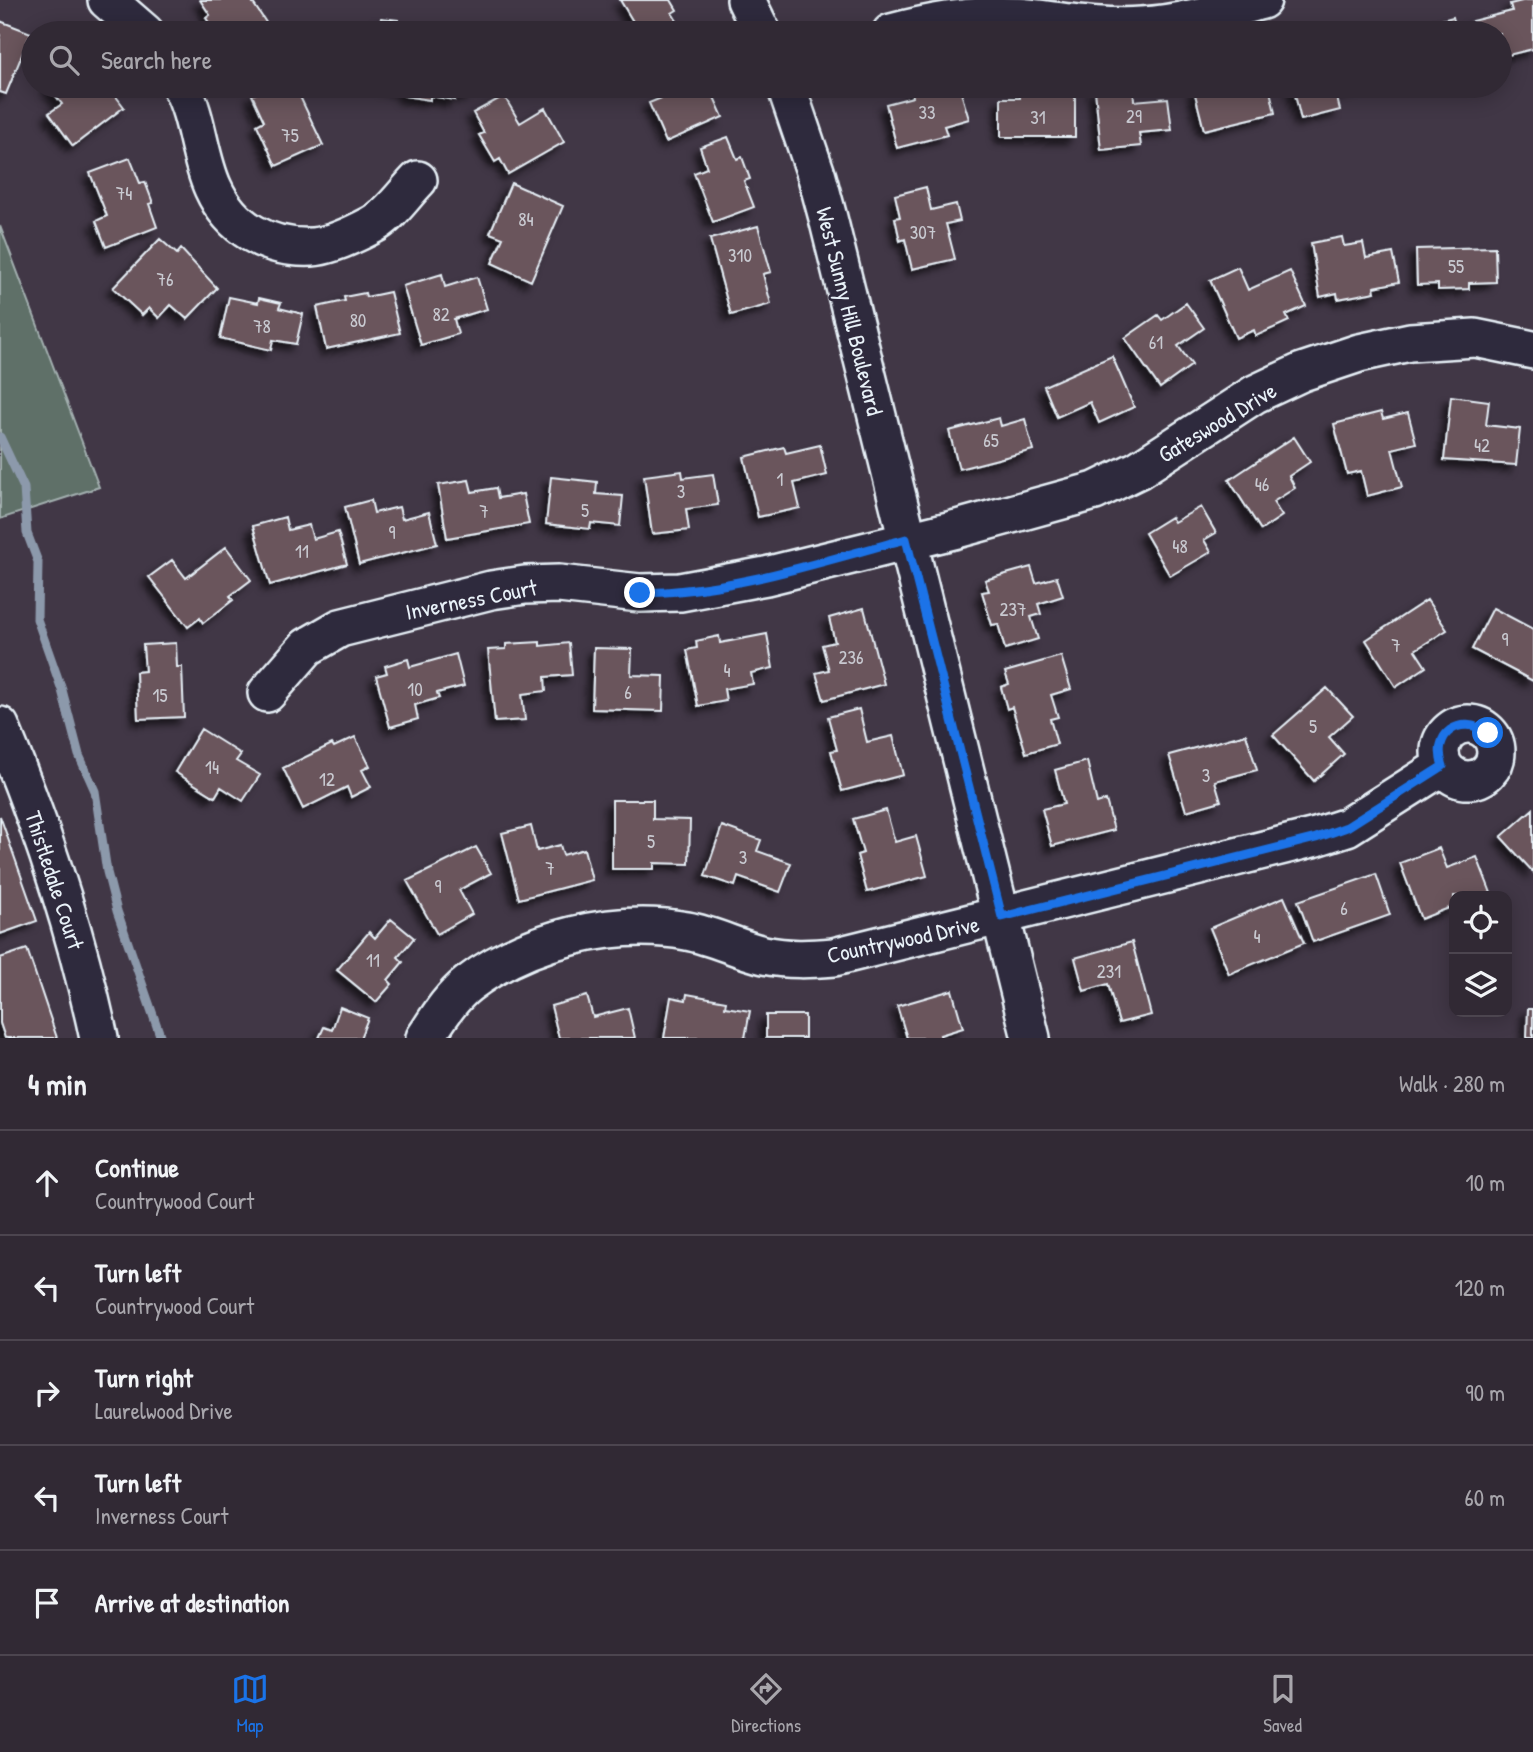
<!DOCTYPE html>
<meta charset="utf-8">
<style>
body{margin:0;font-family:"Patrick Hand",sans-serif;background:#39313c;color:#f1f3f6}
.controls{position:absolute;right:21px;bottom:21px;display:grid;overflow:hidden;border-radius:14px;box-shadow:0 4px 18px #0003}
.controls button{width:63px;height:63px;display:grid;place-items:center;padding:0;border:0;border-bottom:2px solid #4c454f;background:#312934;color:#f1f3f6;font:35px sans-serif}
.stop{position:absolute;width:21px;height:21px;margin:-16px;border:5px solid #1a73e8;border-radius:50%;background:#fff}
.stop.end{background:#1a73e8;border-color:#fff;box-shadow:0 2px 7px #0008}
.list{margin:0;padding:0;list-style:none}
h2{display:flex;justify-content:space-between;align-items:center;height:91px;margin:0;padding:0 28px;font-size:30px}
h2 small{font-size:23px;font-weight:400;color:#a8a6ac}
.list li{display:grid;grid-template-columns:46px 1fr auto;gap:21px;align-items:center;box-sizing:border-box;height:105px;padding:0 28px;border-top:2px solid #4c454f}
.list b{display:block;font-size:26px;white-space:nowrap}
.list p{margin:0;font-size:23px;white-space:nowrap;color:#a8a6ac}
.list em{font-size:23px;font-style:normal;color:#a8a6ac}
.icon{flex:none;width:38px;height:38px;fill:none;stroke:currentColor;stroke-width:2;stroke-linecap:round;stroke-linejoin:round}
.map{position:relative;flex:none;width:1533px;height:1038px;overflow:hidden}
.search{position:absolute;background:#312934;box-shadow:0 4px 18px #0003;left:21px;right:21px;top:21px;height:77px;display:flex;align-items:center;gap:18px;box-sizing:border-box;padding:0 24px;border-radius:38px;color:#a8a6ac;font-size:26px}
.sheet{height:616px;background:#312934}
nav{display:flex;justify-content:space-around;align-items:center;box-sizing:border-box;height:98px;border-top:2px solid #4c454f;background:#312934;font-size:19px;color:#a8a6ac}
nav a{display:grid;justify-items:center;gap:4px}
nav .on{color:#1a73e8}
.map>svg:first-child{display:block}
.green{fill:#5e6f67;stroke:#a3b0b0;stroke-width:2}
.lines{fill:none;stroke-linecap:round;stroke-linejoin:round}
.stream{stroke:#8c99ab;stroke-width:9}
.building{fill:#6b545c;stroke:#e8f1f8;stroke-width:2;filter:url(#shadow)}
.minor-casing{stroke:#e8f1f8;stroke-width:42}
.minor{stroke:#2f2a3d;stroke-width:37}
.route{stroke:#1a73e8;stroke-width:9}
.labels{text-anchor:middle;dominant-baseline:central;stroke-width:5;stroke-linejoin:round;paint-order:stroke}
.number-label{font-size:19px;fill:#c9cad1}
.street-label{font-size:23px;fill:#e8f1f8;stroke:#2f2a3d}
</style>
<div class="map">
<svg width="1533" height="1038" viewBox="0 0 1533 1038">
<defs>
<filter id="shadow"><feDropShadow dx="-6" dy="6" stdDeviation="3.5" flood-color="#0009"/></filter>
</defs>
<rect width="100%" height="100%" fill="#413746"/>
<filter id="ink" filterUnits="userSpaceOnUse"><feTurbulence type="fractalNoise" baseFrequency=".0143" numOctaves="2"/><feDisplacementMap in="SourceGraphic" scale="14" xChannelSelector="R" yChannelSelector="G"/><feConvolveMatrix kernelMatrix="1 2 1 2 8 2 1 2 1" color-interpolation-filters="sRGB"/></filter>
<g filter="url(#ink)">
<path class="green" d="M0 226 99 487 0 519Z"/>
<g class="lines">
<path class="stream" d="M0 437 24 488 27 533 38 562 37 619 62 690 79 755 95 791 107 872 117 911 161 1038"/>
</g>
<path class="building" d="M200 0H251L273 33H216L206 18 210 15Z
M620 0H671L677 10 672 13 682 29 675 33H640Z
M1526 0H1533V49L1500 57V33H1475L1472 21 1512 11 1510 4Z
M1453 17 1457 33H1417L1415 27Z
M381 18 398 20V24L449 33H378Z
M0 21 31 33 6 94 0 92Z
M48 86H108L124 107 73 146 49 113 62 104Z
M273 86H295L323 145 276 166 257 125 264 121 252 95Z
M471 86 469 95 456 93 455 100 430 96V100L404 96 405 90 385 87Z
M659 86H709L723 117 666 142 649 103 664 97Z
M931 86 934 91 959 86 969 119 944 126 947 135 897 148 886 104 913 97 912 91Z
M1133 86 1134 101 1168 98 1172 130 1139 133 1141 146 1101 150 1095 90Z
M1211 86H1269L1275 113 1204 130 1194 90Z
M1293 86H1367L1336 94 1340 110 1301 120Z
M1020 88H1075V137H1001V98H1020Z
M504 96 520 123 545 108 564 142 508 174 500 159 495 162 479 135 484 133 473 113Z
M728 137 737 159 742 157 750 179 744 181 754 207 713 222 694 173 707 168 700 147Z
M130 158 140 183 145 182 153 203 149 204 157 227 106 247 96 221 107 216 90 173Z
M511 183 563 206 531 281 492 263 503 238 490 233Z
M926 187 931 210 956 204 960 221 946 224 955 259 912 269 905 239 900 241 895 218 900 217 895 195Z
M758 226 771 272 763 274 771 304 731 315 710 239Z
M1342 237 1344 246 1363 243 1366 258 1393 253 1399 282 1374 287 1375 292 1338 299 1337 293 1320 297 1311 243Z
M160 239 177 254 181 249 217 288 187 319 171 305 159 318 149 308 142 315 113 288Z
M1495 247 1496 282 1469 283V289L1438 290V284L1417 285 1416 249Z
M1238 267 1248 290 1290 271 1306 306 1286 315 1289 321 1256 336 1254 330 1236 338 1210 280Z
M442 274 445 287 477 277 487 309 454 319 458 334 421 345 403 286Z
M390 292 400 333 326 349 317 307 345 301 344 297 365 293 366 297Z
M229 297 258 303 259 298 281 303 279 308 303 314 296 344 273 340 271 350 220 338Z
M1186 303 1204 328 1178 346 1192 365 1160 388 1125 338 1158 315 1162 320Z
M1112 356 1134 407 1099 423 1090 402 1057 417 1044 386Z
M1451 396 1489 401 1486 425 1520 429 1516 465 1444 460Z
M1381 412 1383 419 1408 413 1416 443 1392 449 1402 487 1367 496 1361 471 1347 474 1334 424Z
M999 418 1001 426 1025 419 1033 450 959 469 949 431Z
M1294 437 1310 462 1289 476 1295 488 1273 502 1282 516 1261 530 1229 480Z
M820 445 827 475 794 483 800 508 758 517 744 457 784 447 786 453Z
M682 471 683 478 713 474 718 505 686 509 689 530 652 534 644 476Z
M551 477 597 482 596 494 623 496 620 526 591 523 590 529 546 524Z
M469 480 472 492 496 488 498 498 523 494 529 524 447 538 438 485Z
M371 500 374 513 399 507 402 519 429 512 437 544 359 564 345 507Z
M1201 507 1216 533 1204 540 1211 552 1170 576 1145 533 1171 517 1174 522Z
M285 517 288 530 309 525 313 539 338 532 347 564 270 585 253 526Z
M226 547 251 580 230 596 233 600 203 623 200 618 188 627 149 577 172 560 186 578Z
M1031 567 1036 583 1057 577 1063 596 1038 604 1041 614 1031 617 1038 639 1005 649 998 624 992 625 982 592 989 591 985 580Z
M1427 600 1447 630 1415 650 1426 667 1396 687 1366 640Z
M864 608 884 684 824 700 816 673 829 670 822 645 835 642 829 618Z
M1493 608 1533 629V681L1472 649Z
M767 634 773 668 751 673 753 684 724 689 726 701 698 706 687 650 697 648 696 641 719 636 720 643Z
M540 642V646L569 643 572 675 545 677 546 691 522 694 525 720 495 722 488 650 506 649V644Z
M176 643 177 667H182L184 717 138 719 136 672 145 671 143 645Z
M594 648 632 649 631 675 664 676 663 711 592 709Z
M456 654 464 686 437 693 439 698 415 705 418 719 390 727 376 676 387 673 385 666 408 659 410 667Z
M1061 656 1071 689 1051 695 1058 717 1050 719 1057 744 1026 753 1012 707 1007 709 1001 687 1009 684 1005 672Z
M1327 688 1353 716 1329 737 1344 754 1314 781 1273 735Z
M859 709 867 742 893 736 903 775 842 791 831 751 837 750 828 717Z
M201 729 241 754 236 761 260 775 243 801 221 787 215 797 175 772Z
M1246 734 1257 770 1215 781 1221 801 1186 811 1169 755Z
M355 737 370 766 362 770 371 787 351 797 347 787 303 809 283 768 332 744 334 747Z
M1087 761 1097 803 1106 800 1114 830 1052 846 1042 809 1064 804 1055 770Z
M612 800H653V819L690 820 689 864 654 863V869H612Z
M1533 809V872L1501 837Z
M886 810 895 842 916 836 927 876 867 892 857 855 863 853 853 819Z
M0 816 37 921 0 934Z
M531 826 537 851 560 845 563 855 584 849 592 880 519 899 502 833Z
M722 826 761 840 757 851 791 863 780 892 738 877 735 886 705 876Z
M476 847 491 873 459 890 472 914 437 934 407 881Z
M1439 848 1447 868 1477 857 1491 893 1481 896H1454V906L1421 919 1400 863Z
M1376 874 1390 915 1313 942 1298 901Z
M1284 897 1304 943 1229 974 1210 928Z
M391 919 414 938 398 957 403 962 388 980 392 984 376 1002 337 970 369 932 375 938Z
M1132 942 1151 1015 1119 1023 1108 984 1084 991 1075 958Z
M27 949 57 1038H5L0 1023V958Z
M952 990 963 1028 940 1035 941 1038H907L897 1006Z
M687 994 726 1001 725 1007 750 1011 745 1038H664L671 997 686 1000Z
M587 996 593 1017 628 1008 635 1038H559L551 1006Z
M340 1007 368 1018 360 1038H319L324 1027 332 1030Z
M1528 1009H1533V1038H1527Z
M766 1015H805V1038H766Z"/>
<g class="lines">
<g class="minor-casing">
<path id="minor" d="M107 0 145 33
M746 0 762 33
M891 33C932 22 976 14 1019 17 1060 21 1100 29 1142 26 1182 24 1223 11 1262 0
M181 86C198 118 198 155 213 188 231 228 267 249 312 247 331 246 355 234 372 225 390 216 404 194 418 180
M786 86 817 177 828 218 1031 1038
M267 693 307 647 340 628 491 590 525 585 559 584 640 593 680 592 766 576 957 529 1095 491 1138 470 1255 394 1302 372 1359 353 1410 342 1475 338 1533 350
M1440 752a28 28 0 1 1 56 0a28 28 0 1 1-56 0Z
M0 726C42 827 76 931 99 1038
M425 1038C437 1020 450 998 468 984 527 939 615 918 687 931 714 936 738 949 764 955 788 960 810 959 834 957L1316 837 1347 827 1443 766"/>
</g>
<use href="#minor" class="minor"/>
</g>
</g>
<g class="lines" filter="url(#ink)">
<path class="route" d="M640 593C731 592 819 562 906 539L1002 917 1316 838 1347 827 1443 766C1431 734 1460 713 1488 733"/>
</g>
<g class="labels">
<g class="number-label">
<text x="927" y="112">33</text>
<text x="1134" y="116">29</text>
<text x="1038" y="117">31</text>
<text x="290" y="135">75</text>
<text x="124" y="193">74</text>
<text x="526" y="219">84</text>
<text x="923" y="232">307</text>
<text x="740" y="255">310</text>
<text x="1456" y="266">55</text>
<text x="165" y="279">76</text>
<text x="441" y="314">82</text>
<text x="358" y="320">80</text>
<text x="262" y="326">78</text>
<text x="1156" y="342">61</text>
<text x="991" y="440">65</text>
<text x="1482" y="445">42</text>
<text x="780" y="479">1</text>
<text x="1262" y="484">46</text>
<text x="681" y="491">3</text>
<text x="585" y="510">5</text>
<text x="484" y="511">7</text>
<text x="392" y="532">9</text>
<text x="1180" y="546">48</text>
<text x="302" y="551">11</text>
<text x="1013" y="609">237</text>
<text x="1505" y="639">9</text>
<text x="1396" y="645">7</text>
<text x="851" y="657">236</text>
<text x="727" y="670">4</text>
<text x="415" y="689">10</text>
<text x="628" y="692">6</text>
<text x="160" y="695">15</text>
<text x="1313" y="726">5</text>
<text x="212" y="767">14</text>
<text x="1206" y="775">3</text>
<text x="327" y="779">12</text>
<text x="651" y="841">5</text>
<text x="743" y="857">3</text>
<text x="550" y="868">7</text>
<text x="438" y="886">9</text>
<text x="1344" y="908">6</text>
<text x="1257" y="936">4</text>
<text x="373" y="960">11</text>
<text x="1109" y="971">231</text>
</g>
<g class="street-label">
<text transform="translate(850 311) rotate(76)">West Sunny Hill Boulevard</text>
<text transform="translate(1217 422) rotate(-31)">Gateswood Drive</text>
<text transform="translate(471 599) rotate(-11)">Inverness Court</text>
<text transform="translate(55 880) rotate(72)">Thistledale Court</text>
<text transform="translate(903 939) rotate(-12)">Countrywood Drive</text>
</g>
</g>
</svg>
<div class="controls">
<button><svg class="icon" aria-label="locate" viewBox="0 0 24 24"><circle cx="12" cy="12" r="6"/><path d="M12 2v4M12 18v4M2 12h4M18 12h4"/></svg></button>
<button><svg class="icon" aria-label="layers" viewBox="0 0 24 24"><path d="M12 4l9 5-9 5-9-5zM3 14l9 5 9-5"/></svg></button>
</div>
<div class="stop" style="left:1488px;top:733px"></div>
<div class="stop end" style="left:640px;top:593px"></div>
<div class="search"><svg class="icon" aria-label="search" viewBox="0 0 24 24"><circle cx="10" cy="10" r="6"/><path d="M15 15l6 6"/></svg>Search here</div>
</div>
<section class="sheet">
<h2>4 min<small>Walk · 280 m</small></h2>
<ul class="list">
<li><svg class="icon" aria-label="ahead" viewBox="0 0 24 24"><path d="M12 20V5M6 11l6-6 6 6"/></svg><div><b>Continue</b><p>Countrywood Court</p></div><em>10 m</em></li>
<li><svg class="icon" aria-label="left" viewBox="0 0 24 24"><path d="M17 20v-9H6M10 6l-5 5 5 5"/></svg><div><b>Turn left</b><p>Countrywood Court</p></div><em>120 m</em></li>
<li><svg class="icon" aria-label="right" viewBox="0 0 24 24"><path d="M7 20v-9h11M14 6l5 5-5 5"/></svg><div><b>Turn right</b><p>Laurelwood Drive</p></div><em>90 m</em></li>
<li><svg class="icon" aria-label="left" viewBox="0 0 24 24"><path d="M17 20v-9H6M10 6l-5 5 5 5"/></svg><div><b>Turn left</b><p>Inverness Court</p></div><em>60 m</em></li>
<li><svg class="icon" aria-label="arrive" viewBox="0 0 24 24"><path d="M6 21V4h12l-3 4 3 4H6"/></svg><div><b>Arrive at destination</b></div></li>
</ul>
</section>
<nav>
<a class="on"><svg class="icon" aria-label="map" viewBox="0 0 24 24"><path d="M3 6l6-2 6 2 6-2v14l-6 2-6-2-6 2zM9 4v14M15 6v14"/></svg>Map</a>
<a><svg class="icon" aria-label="directions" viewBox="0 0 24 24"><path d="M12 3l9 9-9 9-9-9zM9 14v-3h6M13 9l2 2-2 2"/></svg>Directions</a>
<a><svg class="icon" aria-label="saved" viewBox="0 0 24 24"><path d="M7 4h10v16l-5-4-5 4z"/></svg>Saved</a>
</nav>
